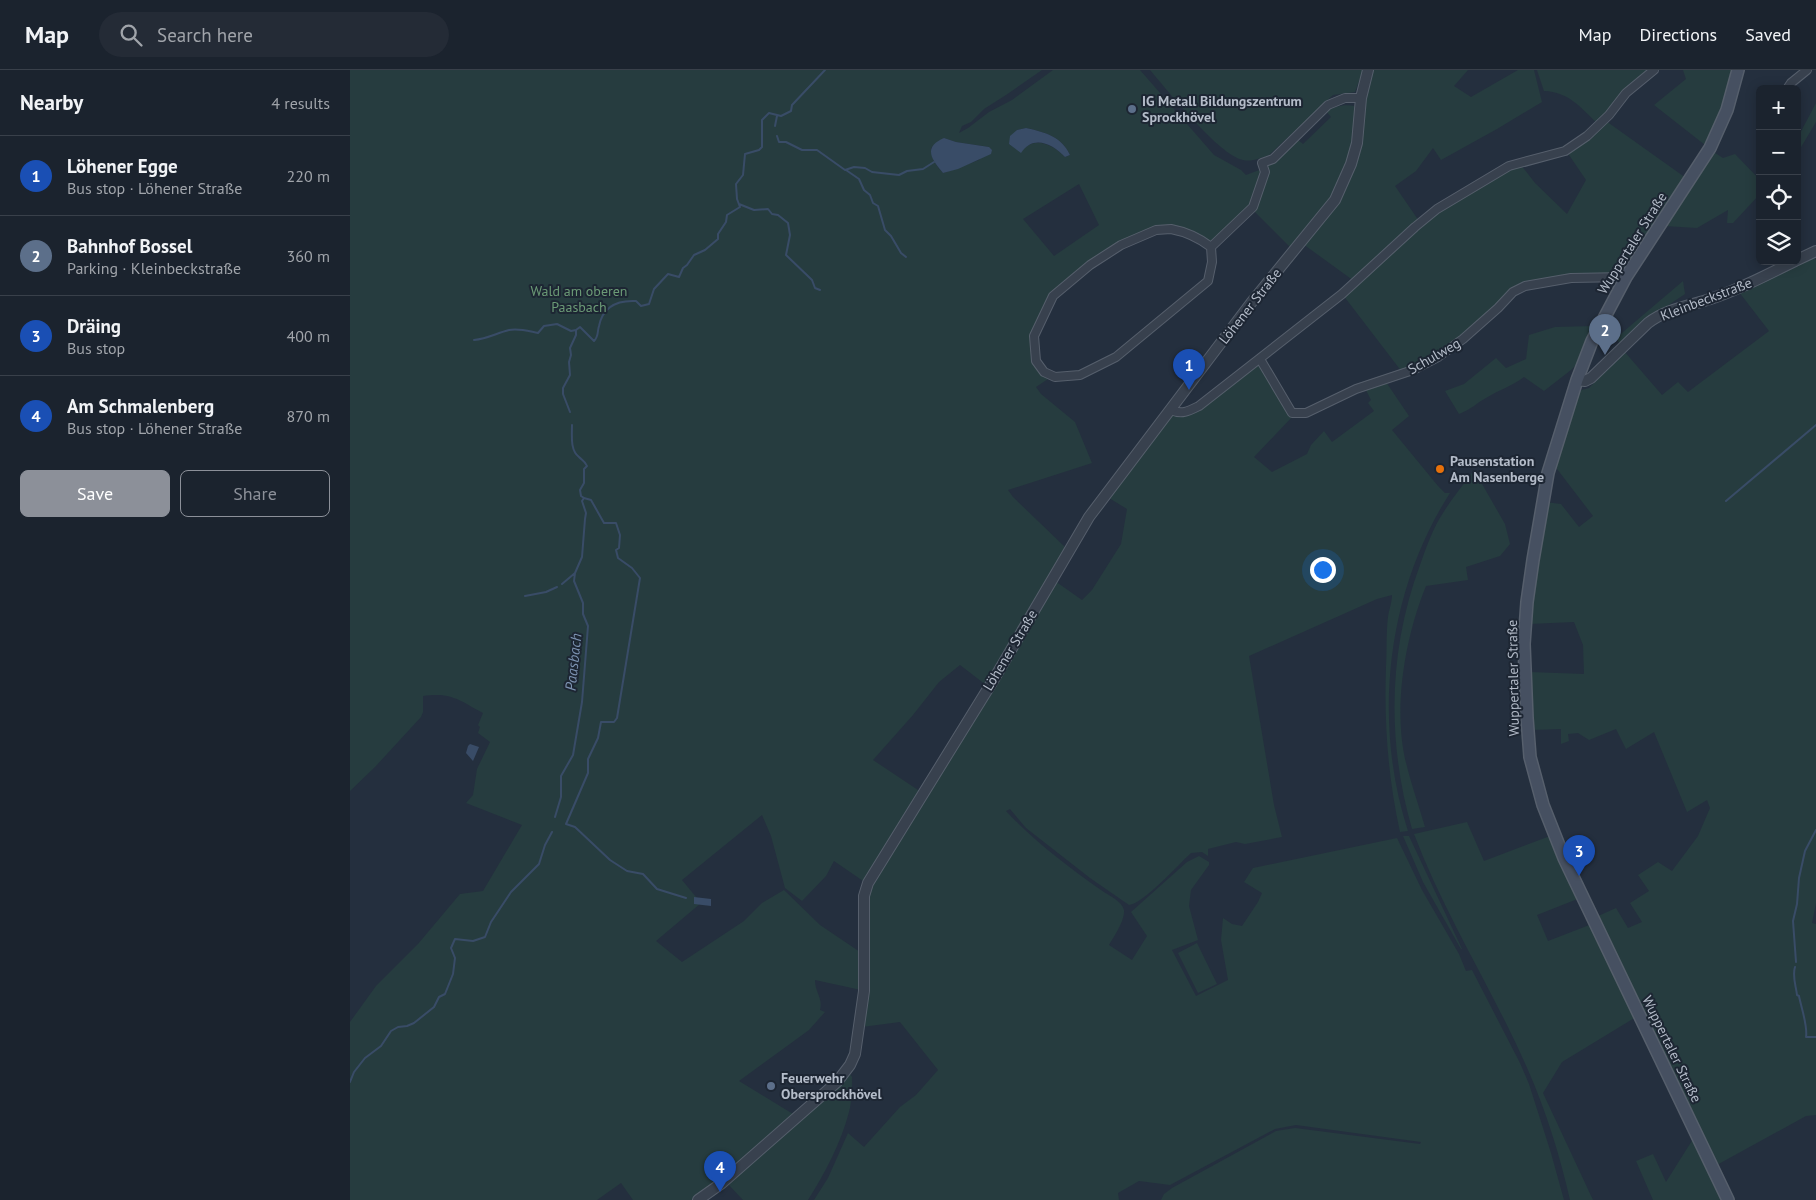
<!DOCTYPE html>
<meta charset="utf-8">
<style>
body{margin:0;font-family:"PT Sans",sans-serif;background:#242b36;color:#f1f3f6}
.controls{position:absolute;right:15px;top:15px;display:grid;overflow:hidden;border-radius:8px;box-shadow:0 2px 12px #0003}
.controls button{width:45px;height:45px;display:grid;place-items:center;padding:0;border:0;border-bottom:1px solid #39404a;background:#1b232e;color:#f1f3f6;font:25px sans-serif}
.you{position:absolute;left:972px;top:499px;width:18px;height:18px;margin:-12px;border:4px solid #fff;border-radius:50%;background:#1a73e8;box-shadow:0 0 0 8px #1a73e833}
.badge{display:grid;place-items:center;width:32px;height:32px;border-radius:50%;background:#8c9099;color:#fff;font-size:16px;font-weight:700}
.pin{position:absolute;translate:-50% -41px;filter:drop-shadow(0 1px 2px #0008)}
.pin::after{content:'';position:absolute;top:26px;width:18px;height:15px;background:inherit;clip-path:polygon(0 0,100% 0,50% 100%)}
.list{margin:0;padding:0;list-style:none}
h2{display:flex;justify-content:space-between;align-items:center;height:65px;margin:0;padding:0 20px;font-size:21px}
h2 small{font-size:16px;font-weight:400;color:#a0a4aa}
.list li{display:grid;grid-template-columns:32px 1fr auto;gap:15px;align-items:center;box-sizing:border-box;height:80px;padding:0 20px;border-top:1px solid #39404a}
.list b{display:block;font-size:19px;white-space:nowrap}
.list p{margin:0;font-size:16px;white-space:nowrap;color:#a0a4aa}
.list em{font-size:16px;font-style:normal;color:#a0a4aa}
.actions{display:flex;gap:10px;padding:15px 20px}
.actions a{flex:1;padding:11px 0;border:1px solid #8c9099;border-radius:8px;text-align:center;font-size:18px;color:#8c9099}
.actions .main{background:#8c9099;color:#fff}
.icon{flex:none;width:28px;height:28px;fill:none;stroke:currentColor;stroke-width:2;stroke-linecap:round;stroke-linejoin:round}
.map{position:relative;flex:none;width:1466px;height:1130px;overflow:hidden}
header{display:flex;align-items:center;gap:30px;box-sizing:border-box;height:70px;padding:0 25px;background:#1b232e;border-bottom:1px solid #39404a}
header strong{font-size:24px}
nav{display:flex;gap:28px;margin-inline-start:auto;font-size:18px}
.search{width:350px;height:45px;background:#242b36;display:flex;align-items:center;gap:12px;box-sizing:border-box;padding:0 18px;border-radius:28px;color:#a0a4aa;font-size:19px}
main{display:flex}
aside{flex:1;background:#1b232e}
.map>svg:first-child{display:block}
.green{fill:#263c3f;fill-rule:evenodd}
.water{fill:#394c67}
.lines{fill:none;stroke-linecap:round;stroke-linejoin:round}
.stream{stroke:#394c67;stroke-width:2}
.minor-casing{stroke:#565f6c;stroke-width:10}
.tertiary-casing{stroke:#565f6c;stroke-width:12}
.secondary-casing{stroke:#565f6c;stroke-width:14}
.minor{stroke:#38414e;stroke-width:8}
.tertiary{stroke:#38414e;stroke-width:10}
.secondary{stroke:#465061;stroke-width:11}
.service-dot{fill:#5c6f8a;stroke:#1d2633;stroke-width:2}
.food-dot{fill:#e8710a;stroke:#1d2633;stroke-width:2}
.labels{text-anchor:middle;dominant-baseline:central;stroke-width:4;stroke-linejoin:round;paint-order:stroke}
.poi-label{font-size:14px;font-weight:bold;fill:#b4bcc9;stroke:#1d2633;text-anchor:start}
.street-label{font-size:14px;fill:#b4bcc9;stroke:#1d2633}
.park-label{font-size:14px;fill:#6b9a76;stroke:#1d2633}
.water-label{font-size:15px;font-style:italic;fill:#7c92b1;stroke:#1d2633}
</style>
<header>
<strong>Map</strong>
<div class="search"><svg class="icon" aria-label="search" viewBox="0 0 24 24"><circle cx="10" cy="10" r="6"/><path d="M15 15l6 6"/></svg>Search here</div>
<nav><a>Map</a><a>Directions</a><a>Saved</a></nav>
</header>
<main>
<aside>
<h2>Nearby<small>4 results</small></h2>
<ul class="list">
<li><span class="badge" style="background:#1a4fb4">1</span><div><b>Löhener Egge</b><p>Bus stop · Löhener Straße</p></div><em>220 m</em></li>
<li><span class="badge" style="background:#5c6f8a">2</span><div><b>Bahnhof Bossel</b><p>Parking · Kleinbeckstraße</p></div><em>360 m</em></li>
<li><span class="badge" style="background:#1a4fb4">3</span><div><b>Dräing</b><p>Bus stop</p></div><em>400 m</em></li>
<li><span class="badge" style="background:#1a4fb4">4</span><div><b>Am Schmalenberg</b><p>Bus stop · Löhener Straße</p></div><em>870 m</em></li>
</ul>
<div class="actions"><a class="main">Save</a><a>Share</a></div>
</aside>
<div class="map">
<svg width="1466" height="1130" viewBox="0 0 1466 1130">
<rect width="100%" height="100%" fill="#242f3e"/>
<path class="green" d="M0 0H692L656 25 634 39 621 52 612 56 609 63 618 58 639 42 662 30 703 0H790L864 85 891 100 896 105 917 97 947 69 953 74 981 47 976 41C985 37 993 34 1004 36L1006 40 1002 73 995 99 985 124 941 178 899 136 861 172 841 160 815 157 763 176 736 194 712 214 694 234 680 266 682 291 687 299 698 309 686 317 691 324 725 352 742 393 658 420 663 427 716 478 636 615 610 595 589 612 563 645 523 690 571 722 516 813 484 791 476 806 452 831 435 818 421 766 412 745 332 810 351 833 306 871 332 892 394 851 412 833 434 820 470 855 513 884 511 920 465 910C465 923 473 927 470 940L475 942 459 960 389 1011 443 1044 400 1084 344 1130H283L271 1113 247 1130H0V952L26 916 68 874 110 824 133 821 172 755 116 733 123 725 127 699 140 672 128 663 130 657 128 655 133 643C109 630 101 622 73 626V642L71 647 25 697 0 721ZM676 58C695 62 712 67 720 85L715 87C703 74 683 65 671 82L659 74 667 60ZM594 68 606 72 639 77 629 90 593 103C586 95 581 88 581 78ZM729 114 749 155 704 186 673 149Z
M800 0H1013L1005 22 983 25 919 85C910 88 902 92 893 90 869 85 818 21 800 0Z
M1020 0H1118L1104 16 1121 27 1168 0H1184L1192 32 1147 59 1091 90 1083 78 1066 101 1045 116 1069 151 1004 211 953 174 997 116 1006 95 1012 67 1014 32Z
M1187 0H1301L1247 53C1230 37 1219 22 1194 21Z
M1333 0H1384L1374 36 1355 75 1304 35 1336 9Z
M1466 33V52L1447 84V69Z
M1256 51 1336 108 1272 205 1173 214 1087 286 1052 302 993 225 1073 152 1158 98 1171 95 1185 113 1217 144 1236 110 1217 82Z
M1362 81 1373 88 1385 84 1410 110V124L1383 153H1377L1378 140 1347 158 1314 156Z
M1463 187 1466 190V833L1462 853 1466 854V1045L1456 1046 1365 1096 1246 847 1266 838 1278 858 1292 852 1280 833 1299 821 1288 805 1308 792 1322 801 1348 766 1360 738 1357 730 1337 742 1304 662 1276 679 1266 659 1239 670 1228 663 1218 664 1219 671 1211 674V659L1182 660 1180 602 1234 604 1233 575 1224 552 1179 554 1195 432 1211 434 1229 457 1243 446 1204 395 1228 321 1239 318 1274 281 1312 325 1328 312 1338 322 1419 261 1389 222Z
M1333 211 1335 224 1305 244 1272 277 1266 268Z
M1244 256 1230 291 1221 300 1194 321 1174 307C1162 316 1149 320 1136 328 1125 334 1122 339 1109 344L1095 321 1114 314 1146 288 1156 298 1176 289 1179 265 1205 257Z
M910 292 943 346 904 387 922 402 957 384 961 375 974 361 982 372 1024 341 1018 333 1021 330 1015 318 1036 312 1059 346 1042 360 1088 416 1095 423H1100C1037 521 1022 650 1058 761L1050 762C1038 707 1034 654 1036 597 1037 581 1036 564 1038 547 1039 540 1042 532 1042 525L1027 529 899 586 924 735 932 767 895 774 886 772 858 779V786L852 782 841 783C829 794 793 834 779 835L740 808 676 758 660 739 656 741C684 771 718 797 751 820 758 825 772 831 774 840 775 851 764 866 759 875L782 890 797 866 781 842 837 792 849 786 859 792V795L841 820 839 836 848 870 822 880 846 926 878 910 871 870 873 848 882 854 892 856 908 832 912 823 894 812 903 798 1047 768 1072 820 1109 884 1116 901 1122 900 1170 993 1179 1014 1201 1083 1214 1130H811L814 1124 822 1118 926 1061 945 1058 1070 1074 1071 1072 946 1055 925 1059 820 1115 789 1111 768 1123 769 1130H464L478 1108 498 1063 514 1077 550 1037 566 1025 588 1000 550 952 512 957 517 829 520 815 705 511 732 530 742 520 771 474 777 439 759 428 823 345H828Z
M1124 400 1155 454 1160 474 1150 486 1116 497 1118 510 1076 516C1056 565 1044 631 1054 684 1059 708 1068 733 1075 757L1062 759C1037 672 1038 581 1070 495 1076 478 1083 458 1093 443 1102 428 1114 414 1124 400Z
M1117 752 1134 791 1200 766 1230 828 1187 845 1198 871 1242 854 1286 947 1212 992 1193 1023 1243 1130H1220C1210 1086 1196 1041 1178 1000 1143 920 1095 846 1064 764Z
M1053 766H1059L1112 879H1111L1073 812Z
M847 873 867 914 848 923 828 883Z
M498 1001 502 1007C502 1018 502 1031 499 1042 491 1073 475 1103 458 1130H393L377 1113Z
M1343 1069 1371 1130H1303L1286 1091 1303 1084 1316 1112Z"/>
<path class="water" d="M676 58C695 62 712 67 720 85L715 87C703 74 683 64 671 83L659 74 660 66 667 60Z
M594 68 606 72 639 77 642 80 641 84 608 99 593 103C581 89 573 77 594 68Z
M120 674 129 677 123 691 116 683 118 676Z
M344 827 361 829V836L344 834Z"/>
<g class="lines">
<path class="stream" d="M425 56 427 46
M427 66 429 72H436L452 80H467L495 100 504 97 515 98 522 102 549 105 557 101 573 99 584 92
M496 100 509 109 514 120 520 125 523 133 528 136 535 160 541 166 551 183 556 187
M389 134 404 140 418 139 422 144 428 145 438 153 440 165 436 185 462 210 465 218 470 220
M124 270C137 269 147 263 159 260 169 258 178 261 188 263L194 256 207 254 221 261 226 260
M220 342 213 324V318L220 305 219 292 221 285 220 278 226 265V260L230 257 244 271C249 266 247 262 249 256 253 236 267 230 286 231L291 236 299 234 304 219 318 204 329 207 333 198 337 195 344 185 355 180 368 169V164L376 152 377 145 390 137 387 129 386 114 393 105 395 84 409 80 412 77V50L419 43 431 46 441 41 442 35 475 0
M234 428 241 430 254 453H266L270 465 269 478 266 480 268 488 282 498 290 508 267 648 264 652H251L248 668 238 689V703L216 754 225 757 260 790 277 801 293 804 307 819 336 828
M1376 431 1466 355
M212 514 225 503
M175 526 196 522 207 517
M205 747 211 727V706L223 685 232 632 238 556 233 544V533L224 511 225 503 232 487 235 449 236 443 232 431 234 428 231 426 230 420 234 413V399L237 396C235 391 233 391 229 387 220 380 222 366 222 355
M1446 892 1443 851 1447 834 1449 808 1455 781 1466 760
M1445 897C1442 906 1446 916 1447 925L1449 926C1451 937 1458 956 1456 967H1466
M0 1012 4 1002 15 988 31 976 41 961 48 957 57 956 64 953 84 937 89 927 95 924 103 904 105 888 101 878 105 869 123 871 135 867 141 852 161 822 189 794 195 775 202 762"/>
<g class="minor-casing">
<path id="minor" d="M1437 19 1441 13 1457 0
M821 159C837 162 848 167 861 177L862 192 858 211 766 287 730 305 705 307 694 302 686 291 684 266 703 226 740 195 771 175 806 160Z
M861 177 903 137 915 102 912 93 923 89 978 35 995 28H1011
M910 289 942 343H956L1006 319 1063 300 1088 287 1113 269 1148 238 1163 222 1175 216 1221 208 1276 207
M821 340C832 345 839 341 849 336L992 224 1065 157 1087 139 1159 96 1215 81 1237 66 1259 45 1276 23 1304 0"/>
</g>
<g class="tertiary-casing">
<path id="tertiary" d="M1447 190 1466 181
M1227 310 1235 311 1241 308 1298 253C1318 238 1340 236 1363 228 1391 219 1418 204 1445 191
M348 1130 372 1113 487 1012 500 995 505 984 514 921V826L518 813 644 609 739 447 901 233 985 130 1001 94 1007 73 1011 28 1018 0"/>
</g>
<g class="secondary-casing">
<path id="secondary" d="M1378 1130 1214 788 1193 735 1180 687 1177 648 1174 574 1177 532 1183 490 1198 403 1227 310 1242 271 1276 207 1360 78 1377 40 1388 0"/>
</g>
<use href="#minor" class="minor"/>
<use href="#tertiary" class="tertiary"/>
<use href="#secondary" class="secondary"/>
</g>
<g class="service-dot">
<circle cx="782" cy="39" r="5"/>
<circle cx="421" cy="1016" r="5"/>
</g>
<circle class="food-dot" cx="1090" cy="399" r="5"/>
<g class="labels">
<g class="poi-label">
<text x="792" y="31">IG Metall Bildungszentrum<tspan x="792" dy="16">Sprockhövel</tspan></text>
<text x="1100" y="391">Pausenstation<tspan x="1100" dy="16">Am Nasenberge</tspan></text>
<text x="431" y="1008">Feuerwehr<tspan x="431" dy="16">Obersprockhövel</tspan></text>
</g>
<g class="street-label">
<text transform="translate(1282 173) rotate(-58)">Wuppertaler Straße</text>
<text transform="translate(1356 229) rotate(-21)">Kleinbeckstraße</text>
<text transform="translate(900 236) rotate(-52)">Löhener Straße</text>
<text transform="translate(1084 286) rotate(-30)">Schulweg</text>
<text transform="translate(660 580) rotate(-59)">Löhener Straße</text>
<text transform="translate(1163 608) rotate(-91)">Wuppertaler Straße</text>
<text transform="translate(1322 979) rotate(64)">Wuppertaler Straße</text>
</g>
<g class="park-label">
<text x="229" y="221">Wald am oberen<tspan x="229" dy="16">Paasbach</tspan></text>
</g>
<g class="water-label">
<text transform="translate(223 592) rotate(-84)">Paasbach</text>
</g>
</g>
</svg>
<div class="controls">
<button>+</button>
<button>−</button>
<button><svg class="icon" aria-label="locate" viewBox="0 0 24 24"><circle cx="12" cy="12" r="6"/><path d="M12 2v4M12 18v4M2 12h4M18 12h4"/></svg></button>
<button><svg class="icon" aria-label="layers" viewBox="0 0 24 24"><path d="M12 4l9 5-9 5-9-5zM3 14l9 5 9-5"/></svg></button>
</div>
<div class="you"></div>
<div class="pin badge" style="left:839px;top:320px;background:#1a4fb4">1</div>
<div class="pin badge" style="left:1255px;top:285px;background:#5c6f8a">2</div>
<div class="pin badge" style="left:1229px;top:806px;background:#1a4fb4">3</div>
<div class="pin badge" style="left:370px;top:1122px;background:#1a4fb4">4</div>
</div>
</main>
